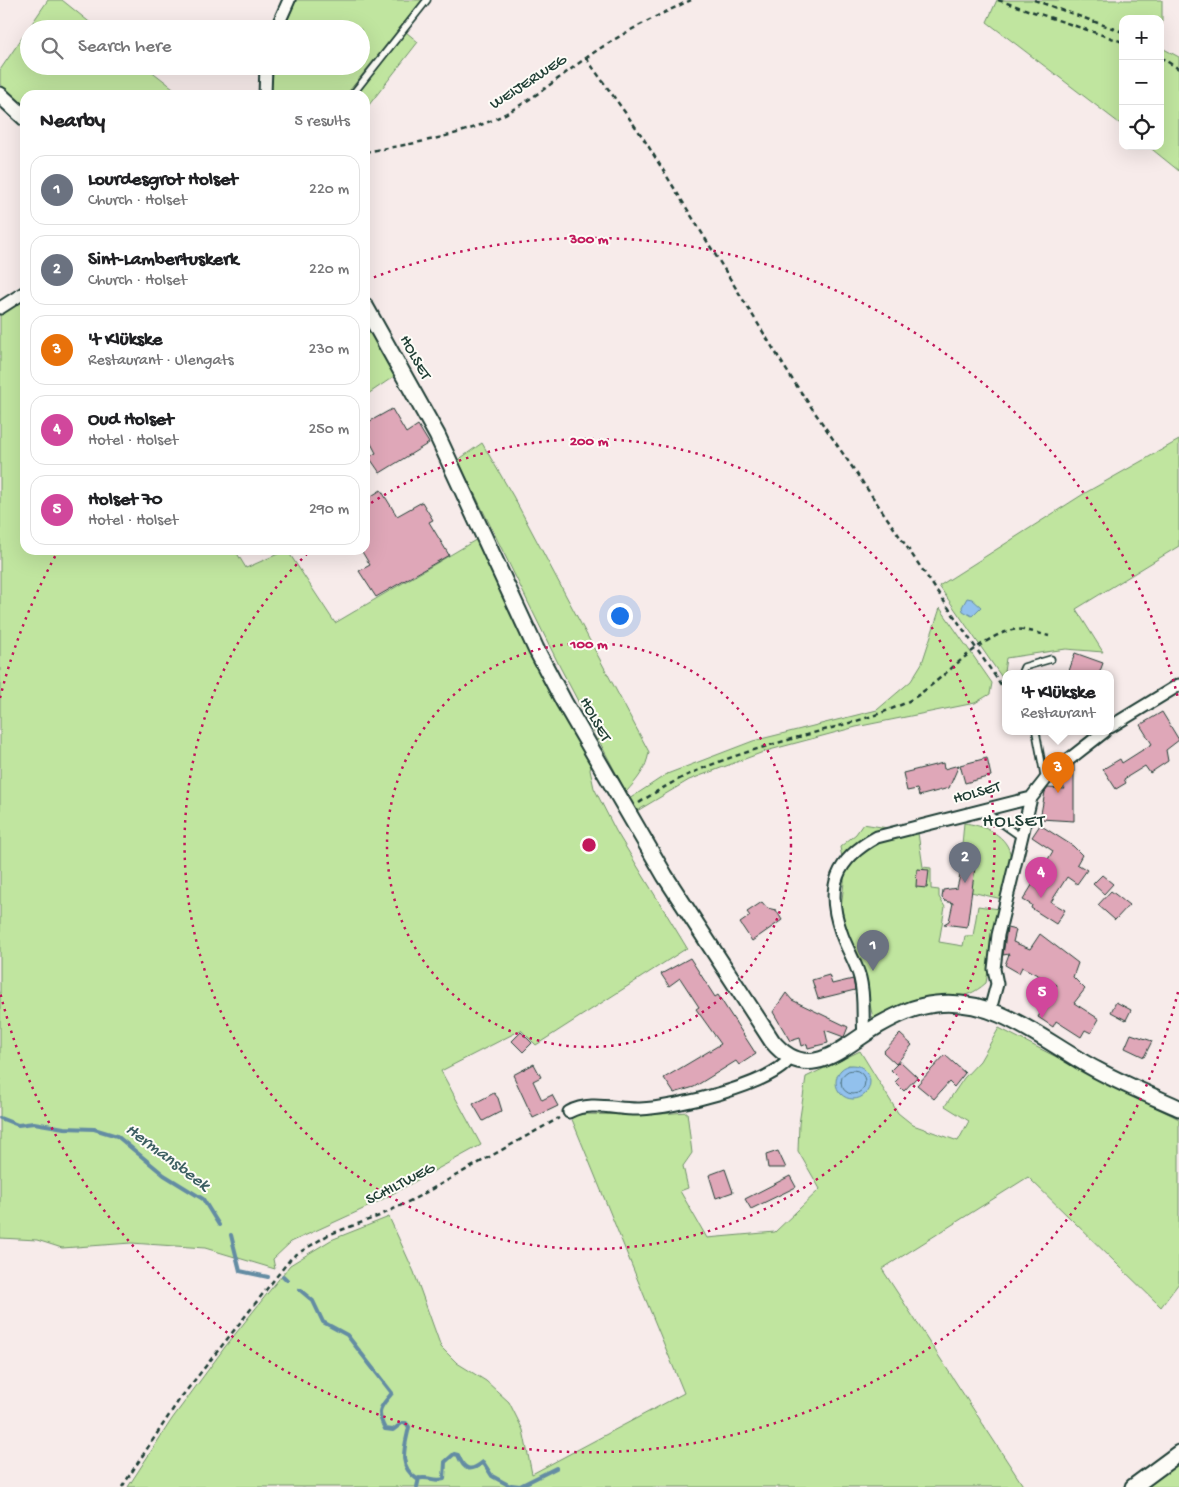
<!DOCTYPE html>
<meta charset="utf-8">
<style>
body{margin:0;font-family:"Gochi Hand",sans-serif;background:#f6f6f6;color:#202124}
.controls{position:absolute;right:15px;top:15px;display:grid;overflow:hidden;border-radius:10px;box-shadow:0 5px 20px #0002}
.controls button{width:45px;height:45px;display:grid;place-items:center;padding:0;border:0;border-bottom:1px solid #e0e0e0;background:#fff;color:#202124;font:25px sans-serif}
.you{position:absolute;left:619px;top:615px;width:18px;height:18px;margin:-12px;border:4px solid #fff;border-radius:50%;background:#1a73e8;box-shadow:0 0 0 8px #1a73e833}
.badge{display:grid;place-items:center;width:32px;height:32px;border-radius:50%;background:#1a73e8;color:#fff;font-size:16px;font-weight:700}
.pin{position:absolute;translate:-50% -41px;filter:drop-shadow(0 1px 2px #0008)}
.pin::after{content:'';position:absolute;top:26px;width:18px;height:15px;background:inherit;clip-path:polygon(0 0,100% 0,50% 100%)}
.popup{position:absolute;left:1002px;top:670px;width:112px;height:65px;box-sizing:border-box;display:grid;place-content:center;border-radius:10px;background:#fff;filter:drop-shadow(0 1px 4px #0005);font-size:16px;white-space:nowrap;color:#757577}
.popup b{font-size:19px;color:#202124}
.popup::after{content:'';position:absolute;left:50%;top:100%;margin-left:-10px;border:10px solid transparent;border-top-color:#fff}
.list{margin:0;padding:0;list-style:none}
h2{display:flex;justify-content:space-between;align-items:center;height:65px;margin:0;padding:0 20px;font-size:21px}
h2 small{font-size:16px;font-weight:400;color:#757577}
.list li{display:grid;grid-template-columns:32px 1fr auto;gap:15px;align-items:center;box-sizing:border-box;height:70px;margin:0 10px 10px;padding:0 10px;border:1px solid #e0e0e0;border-radius:15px}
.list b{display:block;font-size:19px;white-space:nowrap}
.list p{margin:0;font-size:16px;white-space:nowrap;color:#757577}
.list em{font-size:16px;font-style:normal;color:#757577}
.icon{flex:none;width:28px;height:28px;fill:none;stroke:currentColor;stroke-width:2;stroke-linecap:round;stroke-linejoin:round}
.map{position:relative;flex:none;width:1179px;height:1487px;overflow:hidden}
.search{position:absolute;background:#fff;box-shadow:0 5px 20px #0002;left:20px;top:20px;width:350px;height:55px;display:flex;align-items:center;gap:12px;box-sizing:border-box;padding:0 18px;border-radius:28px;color:#757577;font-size:19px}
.panel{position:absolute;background:#fff;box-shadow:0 5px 20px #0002;left:20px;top:90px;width:350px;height:465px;border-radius:15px}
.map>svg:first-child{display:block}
.green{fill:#c0e59f;stroke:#70916a;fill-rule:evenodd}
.water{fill:#92c1ed;stroke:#648ca3}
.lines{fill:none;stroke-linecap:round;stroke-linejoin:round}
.shore{stroke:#4d727e;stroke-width:1}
.stream{stroke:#648ca3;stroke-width:4}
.building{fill:#dfa7b8;stroke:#1f3d34}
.lane-casing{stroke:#1f3d34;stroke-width:9}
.street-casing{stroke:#1f3d34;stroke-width:15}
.secondary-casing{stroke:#1f3d34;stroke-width:19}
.path{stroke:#1f3d34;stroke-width:2.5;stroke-dasharray:5 4;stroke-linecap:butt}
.lane{stroke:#fdfcf7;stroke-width:5.5}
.street{stroke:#fdfcf7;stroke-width:11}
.secondary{stroke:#fdfcf7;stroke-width:15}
.ring{fill:none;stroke:#c2185b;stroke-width:2.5;stroke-dasharray:2.5 5}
.labels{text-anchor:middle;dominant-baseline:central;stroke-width:4;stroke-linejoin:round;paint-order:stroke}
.street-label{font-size:16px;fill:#1f3d34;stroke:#fdfcf7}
.water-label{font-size:18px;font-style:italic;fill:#3c5e62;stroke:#fdfcf7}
.quarter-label{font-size:19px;letter-spacing:1px;fill:#1f3d34;stroke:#fdfcf7}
.centre{fill:#c2185b;stroke:#fdfcf7;stroke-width:2.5}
.ring-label{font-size:15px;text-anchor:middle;font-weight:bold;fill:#c2185b;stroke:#fdfcf7;stroke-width:4;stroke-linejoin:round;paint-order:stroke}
</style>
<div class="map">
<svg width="1179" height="1487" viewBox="0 0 1179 1487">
<rect width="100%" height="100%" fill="#f7ebea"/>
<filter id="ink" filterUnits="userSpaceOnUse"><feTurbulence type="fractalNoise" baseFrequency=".02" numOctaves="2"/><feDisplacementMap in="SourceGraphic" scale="10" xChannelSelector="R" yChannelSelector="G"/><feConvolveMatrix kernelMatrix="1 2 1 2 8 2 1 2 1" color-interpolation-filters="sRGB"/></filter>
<g filter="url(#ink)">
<path class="green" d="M48 0H62L98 29H29V66H145L182 95H25V106L0 84V70Z
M296 0H422L346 95H270L274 66H361V29H284Z
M997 0H1162V48L1179 57V171L1148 146H1160V19H1123V126L987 22Z
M406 32 418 42 365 110V95H357Z
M25 298V550H235L246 568 287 550 335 623 479 538 593 756 590 770 594 788 616 831 687 948 536 1045 521 1030 441 1071 481 1145 372 1205 291 1242 273 1259 275 1269 205 1248 131 1243 62 1248 37 1240 0 1238V315Z
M365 315 399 373 365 396Z
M1179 440V546L1076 609 1103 652 1066 649 1006 658 1003 679 939 586 1085 493Z
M482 443 513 496 649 752C646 769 638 779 626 792L560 667 458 460Z
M940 608 992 683 990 694 975 703 856 727 766 751 689 780 637 811 629 799 667 774 753 741 877 710 911 681 922 663Z
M964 823C981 825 1005 833 1010 853 1012 862 1004 888 1002 899L971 892 977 852 966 851V846L962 845Z
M863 824 918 833 923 867 931 868V889L939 890V897L945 907 939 942 963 946 965 936H973L978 906 999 909 986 983C962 1004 952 992 924 999 906 1003 890 1010 873 1018L861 964 850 939 841 909 845 873 840 847 856 834Z
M999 1028 1179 1119V1283L1161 1307 1028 1177 882 1269 1024 1487H128L172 1419 225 1347 290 1265 331 1240 389 1217 414 1272 441 1347 457 1363 486 1381 509 1402 523 1430 532 1474 684 1393 571 1117 576 1114 647 1115 687 1112 692 1153 683 1166 688 1188 680 1191 707 1238 775 1232 820 1189 798 1151 799 1124 806 1077 860 1051 898 1113 913 1125 958 1141 969 1121 945 1106 964 1078 980 1061ZM848 1065 859 1066 854 1098 841 1094Z
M1179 1461V1487H1143Z"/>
<path class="water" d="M967 598 972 599 981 607 972 616 963 611 962 607Z
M836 1082a17 17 0 1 1 34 0a17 17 0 1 1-34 0Z"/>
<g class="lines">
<path class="shore" d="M841 1082a12 12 0 1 1 24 0a12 12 0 1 1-24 0Z"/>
<path class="stream" d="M0 1118 18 1125 34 1123 64 1128 94 1129 117 1136 164 1175 203 1199 219 1225
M231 1235 240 1271 268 1277
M283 1276 287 1280
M300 1290 313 1301 323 1322 347 1335 392 1393C381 1407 375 1409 385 1429L393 1430 402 1423H406L409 1427C405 1447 397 1466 417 1479 427 1475 434 1482 444 1479L445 1462 454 1454 458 1455C464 1470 470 1473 483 1462L492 1476 512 1487
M511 1485 520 1486 556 1468
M417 1487 419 1478"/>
</g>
<path class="building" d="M392 409 406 433 418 425 429 443 380 473 369 457 376 453 365 432V424Z
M381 490 397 516 422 502 433 520 429 522 449 555 376 597 359 571 370 565 361 550H365V500Z
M1075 653 1103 663 1099 674H1068Z
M1162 712 1179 740 1166 750 1168 761 1150 773 1145 766 1124 779 1126 783 1116 789 1103 769 1120 759 1122 763 1152 744 1140 725Z
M987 758 991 776 965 783 960 765Z
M943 763 944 769 959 765 949 788 919 796 917 789 907 791 903 773Z
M1074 765V821L1040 819 1045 792 1048 788 1065 789 1057 778Z
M1040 825 1073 846 1082 855 1077 864 1087 870 1077 884 1067 877 1051 902 1065 910 1056 924 1031 908 1032 905 1023 900 1053 851 1032 837Z
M966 851 977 852 967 927 944 924 949 921 953 903 945 901 942 898 943 890 957 888Z
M917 869 929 870 927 888 916 887Z
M1102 875 1113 884 1104 894 1093 884Z
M1111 891 1129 905 1115 920 1098 905Z
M762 902 767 908 776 910 782 920 752 941 740 923 750 916 747 912Z
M1007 928 1016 930 1013 942 1030 949 1040 934 1078 963 1073 977 1085 989 1074 1003 1099 1019 1091 1033 1085 1030 1081 1037 1056 1021 1053 1027 1038 1017 1057 985 1022 967 1019 973 1005 965 1009 954 1003 955Z
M690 958 715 997 718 995 756 1054 739 1065 736 1061 694 1087 674 1093 664 1078 721 1044 696 1009 699 1007 680 978 669 986 661 974Z
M829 975 832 984 853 979 855 990 818 999 812 980Z
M786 993 792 1000 848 1027 844 1037 825 1030 828 1043 808 1048 807 1044 802 1046 800 1038 790 1041 773 1012Z
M1116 1002 1131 1010 1126 1020 1111 1012Z
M521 1032 532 1043 523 1052 512 1041Z
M900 1034 912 1045 896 1064 883 1052Z
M1131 1034 1152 1041 1144 1057 1125 1048Z
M945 1055 965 1073 954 1087 949 1082 934 1099 917 1085Z
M900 1061 917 1077 904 1091 895 1082 899 1078 891 1070Z
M534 1064 541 1077 533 1081 542 1100 552 1095 558 1106 533 1118 513 1075Z
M494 1093 498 1098 502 1111 483 1121 473 1104Z
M778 1151 786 1168H768L766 1155Z
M725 1169 733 1192 716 1198 709 1175Z
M790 1176 796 1187 751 1209 745 1199Z"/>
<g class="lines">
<g class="lane-casing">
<path id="lane" d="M352 95 427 0
M1021 674 1024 667 1051 659
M1036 732 1045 780
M984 811 1021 837"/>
</g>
<g class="street-casing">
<path id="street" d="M276 29 289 0
M265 95 266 66
M0 308 25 292
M1110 727 1179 685
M990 1010 997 984 994 969 998 935 1031 798 1049 775 1104 732
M864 1035C862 1017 865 997 860 978 856 962 846 948 841 932 825 887 836 859 877 837L1031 798
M569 1112C591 1100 616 1110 640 1109 673 1108 772 1085 790 1058"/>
</g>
<g class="secondary-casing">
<path id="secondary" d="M0 95 25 118
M365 306 437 435 536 649 564 702 665 876 772 1041C809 1086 843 1046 879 1025 897 1015 915 1006 936 1004 998 997 1045 1043 1097 1070 1123 1084 1152 1096 1179 1108
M1133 1487 1179 1453"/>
</g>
<path class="path" d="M998 0 1123 42
M1034 0 1123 32
M1160 57 1179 69
M586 58 642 136 792 379 1006 692
M365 152C404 145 446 139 483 124 530 106 565 70 607 44 634 27 663 13 691 0
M639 803C694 765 749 751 813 733 843 725 874 717 903 704 940 686 972 640 1012 630 1023 628 1037 633 1049 636
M122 1487 179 1400 292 1257 328 1235 379 1216 414 1199 559 1118"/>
<use href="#lane" class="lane"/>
<use href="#street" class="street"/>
<use href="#secondary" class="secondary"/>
</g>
</g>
<g class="ring">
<circle cx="589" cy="845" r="202"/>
<path d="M365 507A405 405 0 1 1 310 551"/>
<path d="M1178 992A607 607 0 0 1 0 992M0 698A607 607 0 0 1 58 551M367 280A607 607 0 0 1 1178 698"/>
</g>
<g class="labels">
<g class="street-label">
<text transform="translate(529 83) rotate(-33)">WEIJERWEG</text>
<text transform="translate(414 358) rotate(61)">HOLSET</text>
<text transform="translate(594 720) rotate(61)">HOLSET</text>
<text transform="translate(977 794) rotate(-15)">HOLSET</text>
<text transform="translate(401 1185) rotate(-27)">SCHILTWEG</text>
</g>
<g class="water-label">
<text transform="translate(167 1158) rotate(37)">Hermansbeek</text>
</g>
<g class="quarter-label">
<text x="1014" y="822">HOLSET</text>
</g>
</g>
<circle cx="589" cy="845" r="8" class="centre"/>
<g class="ring-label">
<text x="589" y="243">300 m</text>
<text x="589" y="445">200 m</text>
<text x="589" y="648">100 m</text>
</g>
</svg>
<div class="controls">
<button>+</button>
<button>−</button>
<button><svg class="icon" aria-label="locate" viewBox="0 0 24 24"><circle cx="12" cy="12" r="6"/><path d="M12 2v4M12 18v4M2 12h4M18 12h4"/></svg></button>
</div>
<div class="you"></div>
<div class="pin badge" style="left:873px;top:971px;background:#6b7280">1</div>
<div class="pin badge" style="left:965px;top:883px;background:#6b7280">2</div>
<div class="pin badge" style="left:1058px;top:793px;background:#e8710a">3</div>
<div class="popup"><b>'t Klükske</b>Restaurant</div>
<div class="pin badge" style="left:1041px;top:898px;background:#d1479c">4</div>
<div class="pin badge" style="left:1042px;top:1018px;background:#d1479c">5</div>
<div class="search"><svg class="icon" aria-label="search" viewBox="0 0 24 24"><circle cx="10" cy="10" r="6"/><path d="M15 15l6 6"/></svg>Search here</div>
<section class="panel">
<h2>Nearby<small>5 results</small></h2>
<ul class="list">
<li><span class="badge" style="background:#6b7280">1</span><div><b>Lourdesgrot Holset</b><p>Church · Holset</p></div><em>220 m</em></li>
<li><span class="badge" style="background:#6b7280">2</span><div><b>Sint-Lambertuskerk</b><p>Church · Holset</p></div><em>220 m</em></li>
<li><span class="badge" style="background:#e8710a">3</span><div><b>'t Klükske</b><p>Restaurant · Ulengats</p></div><em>230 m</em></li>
<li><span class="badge" style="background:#d1479c">4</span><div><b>Oud Holset</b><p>Hotel · Holset</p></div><em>250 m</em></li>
<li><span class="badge" style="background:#d1479c">5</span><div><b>Holset 70</b><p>Hotel · Holset</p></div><em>290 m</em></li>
</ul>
</section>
</div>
